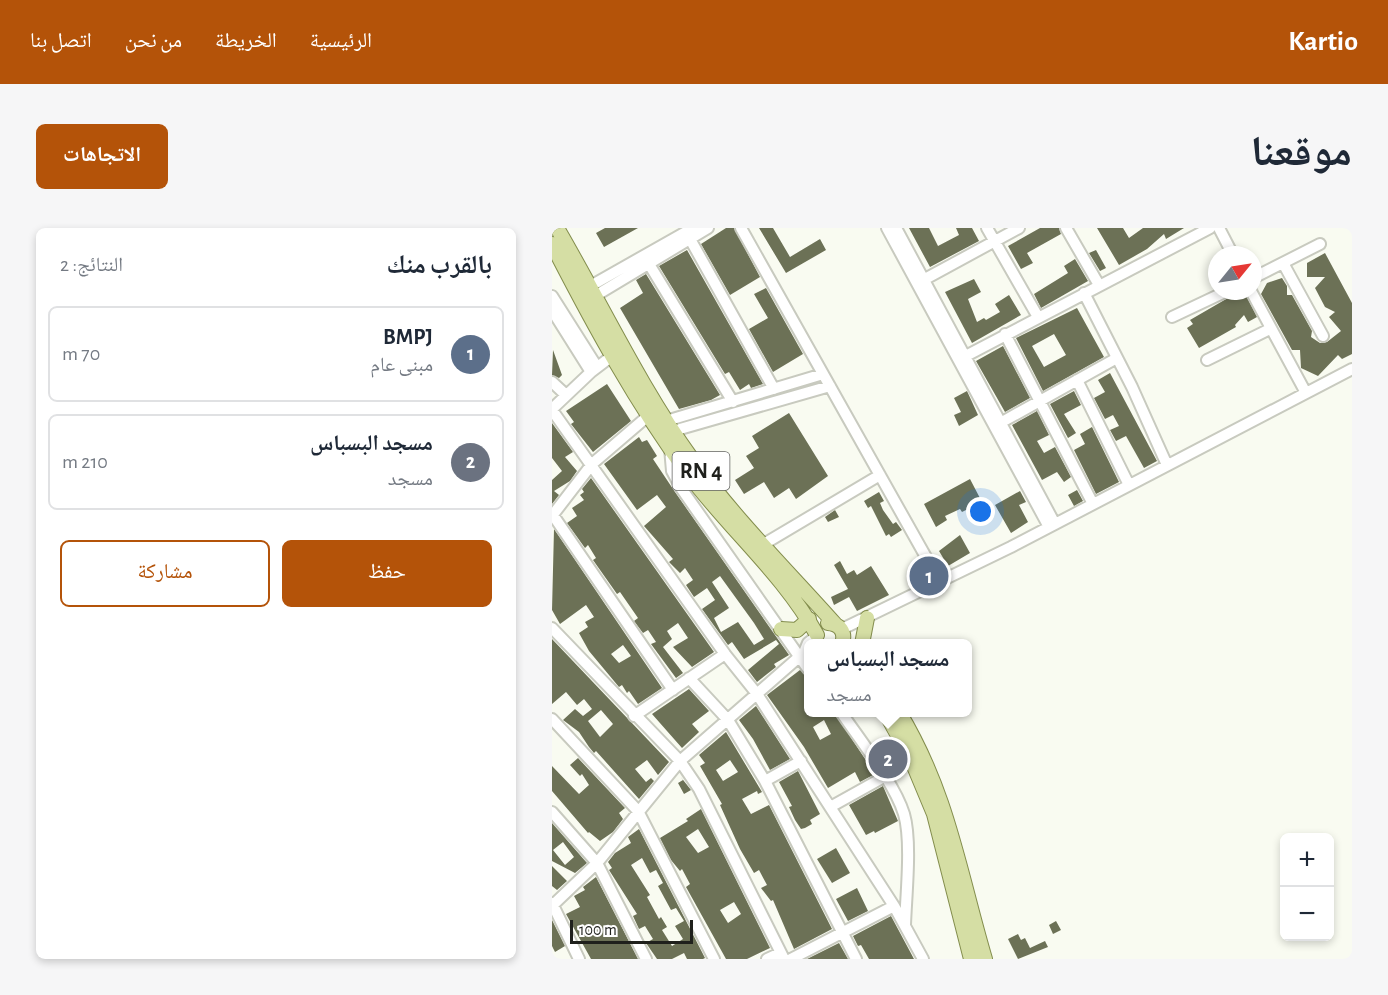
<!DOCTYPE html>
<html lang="ar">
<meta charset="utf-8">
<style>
body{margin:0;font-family:"Alegreya Sans","Noto Naskh Arabic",sans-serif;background:#f6f6f7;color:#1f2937;direction:rtl}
.controls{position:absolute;right:18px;bottom:18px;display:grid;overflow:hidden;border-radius:9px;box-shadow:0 3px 9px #0003}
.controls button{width:54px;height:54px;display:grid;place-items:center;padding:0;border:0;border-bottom:2px solid #e0e1e3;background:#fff;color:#1f2937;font:30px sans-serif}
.compass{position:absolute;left:656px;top:18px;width:54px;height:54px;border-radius:50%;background:#fff;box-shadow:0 3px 9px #0003;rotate:60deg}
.scale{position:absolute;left:18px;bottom:15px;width:123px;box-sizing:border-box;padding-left:6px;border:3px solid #1f201c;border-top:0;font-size:16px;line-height:21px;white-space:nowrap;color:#1f201c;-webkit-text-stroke:4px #fff;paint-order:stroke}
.you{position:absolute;left:429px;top:284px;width:21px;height:21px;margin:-15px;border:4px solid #fff;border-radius:50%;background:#1a73e8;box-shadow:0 0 0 9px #1a73e833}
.badge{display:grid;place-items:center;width:39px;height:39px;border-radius:50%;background:#b45309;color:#fff;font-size:20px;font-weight:700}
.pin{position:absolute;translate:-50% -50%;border:3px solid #fff;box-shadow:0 2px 6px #0006}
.popup{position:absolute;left:252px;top:411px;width:168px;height:78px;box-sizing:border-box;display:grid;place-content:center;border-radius:9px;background:#fff;filter:drop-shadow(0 2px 4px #0005);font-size:20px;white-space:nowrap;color:#747a83}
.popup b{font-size:22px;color:#1f2937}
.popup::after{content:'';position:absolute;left:50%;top:100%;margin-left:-12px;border:12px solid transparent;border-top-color:#fff}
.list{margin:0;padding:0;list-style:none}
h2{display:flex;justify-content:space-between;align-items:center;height:78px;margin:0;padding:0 24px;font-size:26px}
h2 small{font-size:20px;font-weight:400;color:#747a83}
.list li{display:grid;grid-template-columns:39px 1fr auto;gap:18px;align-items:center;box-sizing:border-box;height:96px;margin:0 12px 12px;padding:0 12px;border:2px solid #e0e1e3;border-radius:9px}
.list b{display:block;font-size:22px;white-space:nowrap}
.list p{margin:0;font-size:20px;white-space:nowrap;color:#747a83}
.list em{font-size:20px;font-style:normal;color:#747a83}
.actions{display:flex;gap:12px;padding:18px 24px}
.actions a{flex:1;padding:14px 0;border:2px solid #b45309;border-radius:9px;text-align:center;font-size:21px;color:#b45309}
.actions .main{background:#b45309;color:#fff}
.map{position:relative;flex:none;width:800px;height:731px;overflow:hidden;direction:ltr;border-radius:9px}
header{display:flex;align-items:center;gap:36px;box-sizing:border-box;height:84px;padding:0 30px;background:#b45309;color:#fff}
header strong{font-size:28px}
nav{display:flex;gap:33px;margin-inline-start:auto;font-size:21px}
.intro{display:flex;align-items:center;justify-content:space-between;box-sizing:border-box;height:144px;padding:0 36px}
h1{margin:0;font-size:42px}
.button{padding:15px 27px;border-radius:9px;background:#b45309;color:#fff;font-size:21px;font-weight:700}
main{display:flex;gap:36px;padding:0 36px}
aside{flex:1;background:#fff;border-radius:9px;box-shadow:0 3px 9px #0003}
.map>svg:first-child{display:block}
.building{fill:#6c7156;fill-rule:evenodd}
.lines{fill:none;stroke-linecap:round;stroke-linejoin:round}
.minor-casing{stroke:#c8cabf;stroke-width:14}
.major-casing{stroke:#838d4d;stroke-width:16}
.minor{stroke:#fff;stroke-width:10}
.major{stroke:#d5dea4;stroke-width:14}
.labels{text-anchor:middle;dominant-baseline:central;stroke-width:4.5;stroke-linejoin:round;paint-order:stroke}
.shield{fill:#fff;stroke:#626360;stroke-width:1.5}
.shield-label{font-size:22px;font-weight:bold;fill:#1f201c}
</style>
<header>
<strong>Kartio</strong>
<nav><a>الرئيسية</a><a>الخريطة</a><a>من نحن</a><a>اتصل بنا</a></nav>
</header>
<div class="intro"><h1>موقعنا</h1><a class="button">الاتجاهات</a></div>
<main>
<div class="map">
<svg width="800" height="731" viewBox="0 0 800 731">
<rect width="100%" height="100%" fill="#f9fbf1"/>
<path class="building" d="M53 0H86L52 19 44 5Z
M174 0H182L208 49 178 67 149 16Z
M207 0H221L238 29 268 11 274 22 234 45Z
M357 0H377L386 18 407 7 404 0H420L427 13 378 39Z
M488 0H507L509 6 475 25 481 35 469 41 456 18Z
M545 0H571L577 10 591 0H632L614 11 612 6 595 21 567 37Z
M135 22 211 156 199 160 197 156 188 162 177 144 173 146 107 38Z
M544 22 554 40 548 43 537 25Z
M773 25 800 75V126L790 131 786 127 766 148 749 140 748 122H740L709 66 715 55 730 50 735 58V67H740L760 103 759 109 768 115 775 114 789 103 777 89 783 84 773 79 763 60 773 49H755V35Z
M523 31 536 53 489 80 482 66 516 45 512 38Z
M94 46 168 167 159 172 127 181 68 80 91 65 84 52Z
M422 51 429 64 416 71 425 94 432 90 434 92 448 84 443 76 457 67 469 87 420 115 393 64Z
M214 60 251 126 221 144 197 101 216 90 202 66Z
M688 63H692L705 89 696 94 692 87 683 97 684 99 647 120 635 100 641 96 638 92Z
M525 80 552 129 491 163 464 110ZM502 106 514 127 492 139 480 118Z
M451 118 478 170 453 184 424 133Z
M1 122 10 147 7 150 0 147Z
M558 145 605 233 592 240 574 208 564 213 558 202 567 198 561 187 553 191 542 170 553 164 546 152Z
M55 156 79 193 41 224 19 196 22 194 14 183Z
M415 163 426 187 407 198 402 187 409 184 402 170Z
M522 163 529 177 512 186 524 205 516 210 498 176Z
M485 183 497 207 485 213 492 225 503 219 519 249 512 254 505 244 490 252 460 197Z
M237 185 276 248 244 271 237 260 222 270 212 254 192 266 183 252 202 240 194 228 207 220 200 208Z
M0 195 21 224 13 229 25 243 18 253 2 263 7 267 0 276V252L10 243 0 230Z
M540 199 567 254 544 266 522 222 533 216 528 206Z
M87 209 90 214 95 212 105 228 101 231 123 264 237 427 222 436 224 439 205 454 196 442 227 416 224 412 192 431 180 414 176 417 150 381 163 372 155 360 142 369 134 357 141 352 133 340 128 345 117 334 121 331 92 298 114 279 105 267 85 282 52 236ZM168 348 202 395 212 411 202 417 186 394 169 404 162 390 177 380 160 354Z
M39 250 162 424 140 439 121 419 136 410 126 395 115 403 120 411 111 419 131 445 124 450 99 416 104 414 96 402 91 405 82 393 86 390 68 364 65 366 41 332 44 330 36 317 33 320 15 295 25 288 20 280 32 272 28 267 32 264 30 261Z
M418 251 430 274 410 284 408 281 393 288 395 292 384 299 372 276Z
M525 262 531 273 522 278 516 267Z
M468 263 474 274 467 277 476 294 459 305 443 277Z
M327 264 332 273 328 275 331 282 341 296 344 294 350 302 339 309 337 306 334 308 319 278 316 280 312 273Z
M283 282 287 289 276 294 273 289Z
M2 301 110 460 86 476 77 463 75 465 70 457 67 459 37 423 27 405 36 399 33 394 42 389 34 377 8 396 0 382ZM71 417 79 428 67 435 59 426Z
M408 307 418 325 396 338 387 323Z
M288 333 295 346 302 342 305 347 319 338 337 367 305 383 297 369 282 377 279 369 296 361 282 337Z
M0 411 117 534 106 547 95 532 83 541 94 554 99 550 102 553 87 571 44 523 42 525 37 519 27 504 11 492 23 481 31 488 40 481 32 471 25 477 14 464 0 476ZM49 482 61 496 48 509 36 493Z
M248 442 256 448V484H282L323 546 308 554 303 544 276 560 252 519 215 467ZM272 492 279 506 268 512 261 499Z
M137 461 157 483 140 496 147 504 130 520 100 486Z
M204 478 238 531 218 542 201 511 187 492Z
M174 504 210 564 206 566 205 563 190 571 199 586 217 577 280 701 242 721 221 672 219 673 209 660 215 657 207 642 202 645 188 621 168 577 170 576 148 538 153 535 147 527ZM178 532 186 544 171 553 164 542Z
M26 530 73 580 67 585 71 591 61 604 48 613 37 604 36 605 0 563V538L27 566 37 557 30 546 28 548 18 537Z
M246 543 268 586 258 592 260 596 253 600 249 601 243 592 237 579 240 578 227 554Z
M128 548 139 562 132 566 126 555 131 552Z
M331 558 346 593 323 605 322 603 314 607 297 577Z
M149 581 218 720 195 731H174L134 659 138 656 130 641 128 643 119 632 108 610 136 593 134 591ZM146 601 157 619 146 625 134 609ZM182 674 189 686 176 695 168 682Z
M0 595 35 635 23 645 0 633ZM11 614 22 629 13 637 1 622Z
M87 601 153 730 151 731H135L132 725 120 731H105L94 715 101 711 93 698 87 701 81 688 85 686 57 642 60 640 56 634 63 625 79 615 76 609ZM90 630 98 645 104 642 111 655 106 658 119 682 124 680 132 693 123 698 131 711 120 718 110 702 115 699 109 689 107 691 95 669 98 667 79 637Z
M284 620 298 645 280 655 265 631Z
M0 638 15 653 5 662 0 658Z
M44 649 86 731H39L14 686 28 679 22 668 33 662 31 659Z
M305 660 316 683 296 693 284 671Z
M339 688 362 731H317L309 717 306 718 301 708Z
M0 692 13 718 3 724 0 718Z
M504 693 509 702 501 706 497 697Z
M466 706 469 712 473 710 478 720 493 713 496 719 466 731 456 711Z
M287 715 296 731H255Z"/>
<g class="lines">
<g class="minor-casing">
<path id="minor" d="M189 0 388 354
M335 0 497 299
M344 0 503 296
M435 0 486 89
M514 0 547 57
M667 0 681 27
M138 11 222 161
M731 35 771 108
M97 36 181 174
M701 50 768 16
M373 51 467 0
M699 63 754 165
M26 65 141 0
M532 65 580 159 615 237
M0 68 45 139
M38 71 156 0
M0 82 39 144
M620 89 675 63
M453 106 541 276
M408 131 658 0
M655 132 718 101
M525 152 577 257
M0 154 14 167
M0 181 39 144 60 128
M0 182 173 426 205 466 342 678 371 731
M114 193 271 146
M450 194 565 130
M121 203 278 158
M118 220 120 243 129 260 256 441
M1 287 121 462
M0 288 40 236 96 188
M212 316 328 247
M0 400 128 533 147 561 232 731
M290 401 459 319 800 141
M251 427 256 415 265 408
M137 450 176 492 213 553 304 731
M289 484C308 512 343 556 352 586 360 613 354 667 353 697
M82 488 173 426
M0 491 86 583 162 731
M213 553 249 533
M280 578 332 549
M0 584 45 635 94 731
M0 675 27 731
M0 678 45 635 128 533 247 429 256 425
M215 731 228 725
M239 731 342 678"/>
</g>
<g class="major-casing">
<path id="major" d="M5 0C50 77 88 159 140 231 182 290 235 342 283 396
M0 16C41 96 84 175 137 247 178 302 232 347 265 407
M276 395C288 396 294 404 290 416
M229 401 245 402 257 391
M310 416 315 390
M333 484 359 531 382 586 419 731
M347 484C396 565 407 643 433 731"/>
</g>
<use href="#minor" class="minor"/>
<use href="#major" class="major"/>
</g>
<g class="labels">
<rect class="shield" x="120.5" y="224" width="57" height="38" rx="4.5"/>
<g class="shield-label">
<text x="149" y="243">RN 4</text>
</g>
</g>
</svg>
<div class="controls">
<button>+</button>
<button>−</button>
</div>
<svg class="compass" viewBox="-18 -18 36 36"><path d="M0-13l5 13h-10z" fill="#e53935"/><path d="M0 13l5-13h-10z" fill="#747a83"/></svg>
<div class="scale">100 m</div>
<div class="you"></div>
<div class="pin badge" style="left:377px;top:348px;background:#5c6f8a">1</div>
<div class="pin badge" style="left:336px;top:531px;background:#6b7280">2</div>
<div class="popup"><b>مسجد البسباس</b>مسجد</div>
</div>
<aside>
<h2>بالقرب منك<small>النتائج: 2</small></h2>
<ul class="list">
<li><span class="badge" style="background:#5c6f8a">1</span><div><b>BMPJ</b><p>مبنى عام</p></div><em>70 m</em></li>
<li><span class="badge" style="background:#6b7280">2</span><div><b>مسجد البسباس</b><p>مسجد</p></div><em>210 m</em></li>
</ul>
<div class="actions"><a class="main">حفظ</a><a>مشاركة</a></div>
</aside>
</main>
